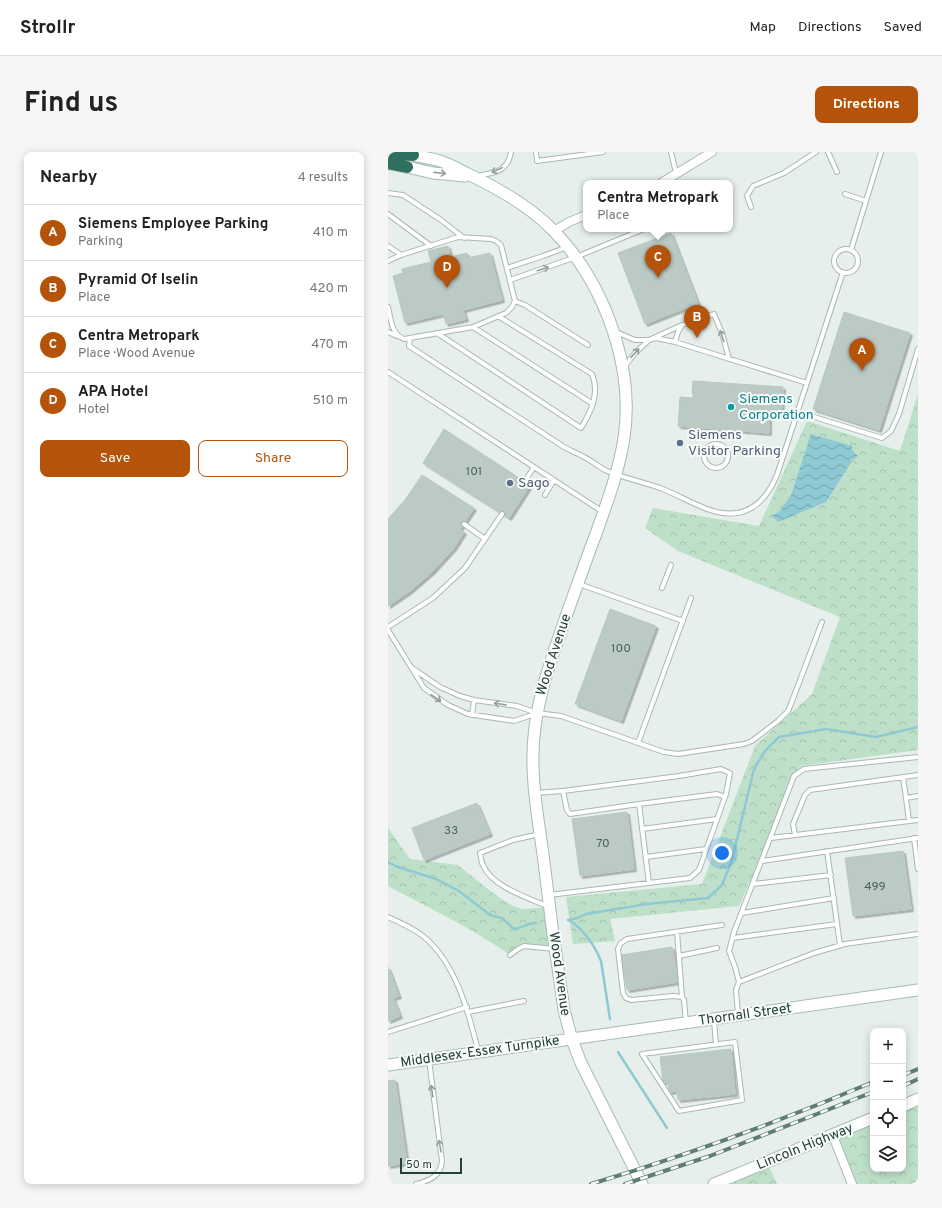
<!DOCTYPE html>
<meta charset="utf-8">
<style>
body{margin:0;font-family:Overpass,sans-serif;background:#f6f6f6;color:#222}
.controls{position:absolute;right:12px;bottom:12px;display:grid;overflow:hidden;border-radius:8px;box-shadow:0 2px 10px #0003}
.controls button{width:36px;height:36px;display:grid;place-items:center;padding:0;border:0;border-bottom:1px solid #e0e0e0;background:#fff;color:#222;font:20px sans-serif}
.scale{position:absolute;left:12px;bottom:10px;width:62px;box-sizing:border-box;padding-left:4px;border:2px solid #24423a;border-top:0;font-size:11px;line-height:14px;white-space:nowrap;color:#24423a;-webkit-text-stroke:3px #f7fbf9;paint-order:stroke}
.you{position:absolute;left:334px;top:701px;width:14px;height:14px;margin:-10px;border:3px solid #fff;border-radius:50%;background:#1a73e8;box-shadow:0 0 0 6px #1a73e833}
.badge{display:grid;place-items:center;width:26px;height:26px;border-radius:50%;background:#b45309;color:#fff;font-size:13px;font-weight:700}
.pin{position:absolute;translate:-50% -33px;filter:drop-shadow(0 1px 2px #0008)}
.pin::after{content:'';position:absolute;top:21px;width:14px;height:12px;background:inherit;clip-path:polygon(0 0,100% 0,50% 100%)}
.popup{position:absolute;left:195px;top:28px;width:150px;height:52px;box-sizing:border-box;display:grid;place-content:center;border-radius:8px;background:#fff;filter:drop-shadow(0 1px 3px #0005);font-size:13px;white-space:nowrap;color:#767676}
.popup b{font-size:15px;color:#222}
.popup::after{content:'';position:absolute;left:50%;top:100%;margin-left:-8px;border:8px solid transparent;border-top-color:#fff}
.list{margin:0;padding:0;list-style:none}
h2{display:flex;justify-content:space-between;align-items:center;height:52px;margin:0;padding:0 16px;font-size:17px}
h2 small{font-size:13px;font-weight:400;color:#767676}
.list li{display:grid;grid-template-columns:26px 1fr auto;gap:12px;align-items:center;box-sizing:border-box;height:56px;padding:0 16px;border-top:1px solid #e0e0e0}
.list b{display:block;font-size:15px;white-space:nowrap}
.list p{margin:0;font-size:13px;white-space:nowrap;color:#767676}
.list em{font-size:13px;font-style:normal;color:#767676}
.actions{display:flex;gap:8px;padding:12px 16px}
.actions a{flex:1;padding:9px 0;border:1px solid #b45309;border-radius:8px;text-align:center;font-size:14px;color:#b45309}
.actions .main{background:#b45309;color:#fff}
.icon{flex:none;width:22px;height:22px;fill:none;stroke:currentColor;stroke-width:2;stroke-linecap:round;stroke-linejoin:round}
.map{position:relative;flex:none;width:530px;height:1032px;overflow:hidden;border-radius:8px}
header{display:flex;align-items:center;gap:24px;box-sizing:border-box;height:56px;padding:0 20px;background:#fff;border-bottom:1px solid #e0e0e0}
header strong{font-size:19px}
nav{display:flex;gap:22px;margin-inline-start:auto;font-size:14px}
.intro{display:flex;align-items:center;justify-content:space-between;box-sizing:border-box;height:96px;padding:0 24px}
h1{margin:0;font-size:28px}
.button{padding:10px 18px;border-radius:8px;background:#b45309;color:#fff;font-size:14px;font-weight:700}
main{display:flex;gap:24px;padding:0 24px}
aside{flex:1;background:#fff;border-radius:8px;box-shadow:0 2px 10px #0003}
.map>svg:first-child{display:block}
.forest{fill:url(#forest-crowns)}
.water{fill:url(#water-waves)}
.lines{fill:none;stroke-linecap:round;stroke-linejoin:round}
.stream{stroke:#8ec9d4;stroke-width:2.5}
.building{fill:#bbcac4;stroke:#b8c9c2;filter:url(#shadow)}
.lane-casing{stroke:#a8b8b2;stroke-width:6}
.street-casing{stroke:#a8b8b2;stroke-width:10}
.secondary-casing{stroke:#a4bbb3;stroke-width:13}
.highway-casing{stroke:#c2cac8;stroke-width:14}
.lane{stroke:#fff;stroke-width:4}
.street{stroke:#fff;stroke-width:8}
.secondary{stroke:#fff;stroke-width:11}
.highway{stroke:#2f6f62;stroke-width:12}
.rail-casing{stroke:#5f7d75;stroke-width:4}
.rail{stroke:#f7fbf9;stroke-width:2.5;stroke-dasharray:8;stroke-linecap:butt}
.oneway{stroke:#92a09c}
.culture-dot{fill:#0f9aa8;stroke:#f7fbf9;stroke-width:1.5}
.service-dot{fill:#5c6f8a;stroke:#f7fbf9;stroke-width:1.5}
.labels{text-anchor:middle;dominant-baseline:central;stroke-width:4;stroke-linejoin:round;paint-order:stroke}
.number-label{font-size:12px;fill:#4a645c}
.culture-label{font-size:14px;fill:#0d838f;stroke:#f7fbf9;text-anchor:start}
.service-label{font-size:14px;fill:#4e5e75;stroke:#f7fbf9;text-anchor:start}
.street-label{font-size:14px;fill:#24423a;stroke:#f7fbf9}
</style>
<header>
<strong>Strollr</strong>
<nav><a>Map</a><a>Directions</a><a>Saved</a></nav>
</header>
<div class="intro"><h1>Find us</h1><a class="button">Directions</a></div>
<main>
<aside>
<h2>Nearby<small>4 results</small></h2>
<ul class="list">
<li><span class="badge">A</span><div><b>Siemens Employee Parking</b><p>Parking</p></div><em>410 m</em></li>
<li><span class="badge">B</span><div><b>Pyramid Of Iselin</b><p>Place</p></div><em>420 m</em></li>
<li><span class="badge">C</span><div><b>Centra Metropark</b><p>Place · Wood Avenue</p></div><em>470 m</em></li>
<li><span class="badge">D</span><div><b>APA Hotel</b><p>Hotel</p></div><em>510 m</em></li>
</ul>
<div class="actions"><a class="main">Save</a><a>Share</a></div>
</aside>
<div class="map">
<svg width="530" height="1032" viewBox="0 0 530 1032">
<defs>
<pattern id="forest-crowns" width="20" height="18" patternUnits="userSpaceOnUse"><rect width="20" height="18" fill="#bfe0c8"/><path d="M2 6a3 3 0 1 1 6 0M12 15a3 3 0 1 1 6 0" fill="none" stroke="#a4c1ad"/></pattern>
<pattern id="water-waves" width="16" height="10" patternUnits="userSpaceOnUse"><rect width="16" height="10" fill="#8ec9d4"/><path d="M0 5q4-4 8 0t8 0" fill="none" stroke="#74a5ad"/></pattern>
<filter id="shadow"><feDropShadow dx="2.5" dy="2.5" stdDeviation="0" flood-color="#0004"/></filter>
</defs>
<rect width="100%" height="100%" fill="#e6efeb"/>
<path class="forest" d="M530 242V598L413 614 351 754 222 767 227 789 185 792 178 745 314 732 367 594 424 542 452 465 290 399 257 376 265 356 371 374 419 269 512 299Z
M0 676 22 707 70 713 101 738 115 748 125 754 135 757 162 755 167 797 136 794 122 803C84 776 41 756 0 734Z
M530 947V1032H464L445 984 485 966V1017H515V954Z
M379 1010 389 1032H327Z"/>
<path class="water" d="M423 282 464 294V298L470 304 465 308 463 306 462 307 464 309 438 350 390 370 384 364 392 359 403 343Z"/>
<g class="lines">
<path class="stream" d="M0 710 10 715 48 727 71 739 102 763 114 766 126 777C134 776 139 771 148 771
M180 768 190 766 198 762 259 752 320 746 334 733 344 708 366 617 377 599 391 585 438 577 488 585 530 575
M181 768C196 778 206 792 213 809L222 867
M230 900 279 976"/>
</g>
<path class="building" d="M283 81 310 151 257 172 230 101Z
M60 94 63 105 79 101 80 106 102 101 114 148 75 158 78 167 58 172 55 162 17 171 5 124 15 121 14 117 43 110 40 99Z
M456 160 522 181 491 278 425 257Z
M305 229 395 235 393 264 381 263V281L290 274 292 245 305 246V241H304Z
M56 277 142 333 121 366 35 311Z
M34 323 86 356 72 377 76 380 66 396 44 420 22 439 0 454V367L17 348Z
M222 457 268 474 233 569 187 552Z
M89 651 102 682 36 708 24 676Z
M239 660 246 717 192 724 184 667Z
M515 699 523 757 465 764 457 706Z
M284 795 290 830 239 838 233 803Z
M0 815 11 844 5 846 12 864 0 869Z
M343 897 347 942 290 948 289 939 281 940 280 930H275L272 905Z
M7 928 19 1011 0 1014V929Z"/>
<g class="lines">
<g class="lane-casing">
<path id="lane" d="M148 0 149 9 215 0
M283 0 288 21
M440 0 449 20
M89 24C105 21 120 20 123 0
M0 41 15 43 53 68 76 86
M457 42 478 49
M363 55 359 44 365 34 396 21 428 0
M0 62 43 94
M0 94 13 103
M446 109a12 12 0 1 1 24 0a12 12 0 1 1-24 0Z
M463 98 493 0
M0 109 13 103 70 85 103 87 108 89 113 93 127 149 124 155 118 161 85 175 16 187C3 182 3 167 0 155
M119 116 155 104 179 95
M122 128 188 105 256 77
M127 149 137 153 200 193
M85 175 205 252
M0 180 9 184
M228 180 247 188H261L268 186 287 190 419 231
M49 181 193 276C203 260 212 241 204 222L110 164
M22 186 21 194 176 295C183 299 189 301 196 305 204 309 211 315 219 319 236 326 255 330 272 336 288 342 303 351 319 357 354 370 376 354 389 323L455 120
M287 190 290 180 294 173
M237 214 247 201 261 188 294 173 326 162 334 181 341 207
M0 220 215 360
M410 260 494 286 503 279 511 262 530 197
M316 304a12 12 0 1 1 24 0a12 12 0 1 1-24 0Z
M137 329 146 315
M157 343 166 328
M76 372 97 387
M191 432 295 469
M274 436 283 413
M0 475 45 446 77 416 114 362
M0 478 36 536 60 553 80 562 126 569 147 562
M24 516 52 535 72 544 86 548 129 554 149 561 173 564 276 600 290 602 356 592 364 589 390 569 400 559 403 552 434 470
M84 563 86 548
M250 591 303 446
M515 625 518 646
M175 639 179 658 182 662 251 652 261 731
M147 641 175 639 291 624 333 617 342 621 338 642 311 718 302 726 161 743
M251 652 329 642 337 645
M521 669 518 646 530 644
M254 677 329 667
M152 682 125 688 92 701C93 705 93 710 95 713 103 734 140 746 159 754
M407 683 405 672 417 643 422 638 530 623
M383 686 530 668
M526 686 530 717
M439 699 452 793
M258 705 318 697
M374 709 530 686
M365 732 443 723
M354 761 446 746
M0 765C11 770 25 776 35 784 68 811 80 859 90 898
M289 780 294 845
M345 786 449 772
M122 803 130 797 136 794 167 797
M291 804 329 796
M351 830 426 801 457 792 530 782
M80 860 136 849
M350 862 348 838 351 830 347 815 341 799 346 780 406 624 416 617 530 605
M326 868 328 892
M298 871 296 848 294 845 285 844 243 848 238 846 235 841 230 797 233 791 239 787 334 773
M0 880 79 855
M347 890 354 948 291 959 254 902Z
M28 1032C41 1029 53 1024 54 1009L41 908"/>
</g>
<g class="street-casing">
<path id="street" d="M273 31 324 0
M166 79 181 70 198 63
M445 984 464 1032"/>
</g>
<g class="secondary-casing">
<path id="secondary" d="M25 3C33 5 41 6 49 8 60 11 70 17 80 22 115 39 150 59 175 89 200 118 217 151 228 188 250 262 234 309 209 379 198 408 188 437 177 467 165 503 152 537 147 575 141 617 149 660 155 702 161 754 168 806 176 858L184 888 193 911 254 1032
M19 15 45 21 77 24
M0 913 530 838
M515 954 530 947
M326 1032 485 966"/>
</g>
<g class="highway-casing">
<path id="highway" d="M0 1 25 3
M0 11 19 15"/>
</g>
<use href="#lane" class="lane"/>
<use href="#street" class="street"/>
<use href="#secondary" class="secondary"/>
<use href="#highway" class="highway"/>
<g class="rail-casing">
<path id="rail" d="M515 923 530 917
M515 934 530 927
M203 1032C299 1003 393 969 485 930
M237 1032 322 1004 485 940"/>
</g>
<use href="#rail" class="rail"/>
</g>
<defs><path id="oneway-shaft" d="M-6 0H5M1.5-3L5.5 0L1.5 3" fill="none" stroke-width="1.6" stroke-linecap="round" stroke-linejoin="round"/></defs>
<g class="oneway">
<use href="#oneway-shaft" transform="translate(109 18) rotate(155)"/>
<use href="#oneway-shaft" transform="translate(52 21) rotate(6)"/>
<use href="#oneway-shaft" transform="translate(155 117) rotate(-18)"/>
<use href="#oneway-shaft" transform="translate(334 184) rotate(-107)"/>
<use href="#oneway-shaft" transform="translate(247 201) rotate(-47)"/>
<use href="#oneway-shaft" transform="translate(48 546) rotate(33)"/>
<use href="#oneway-shaft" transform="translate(112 552) rotate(-172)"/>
<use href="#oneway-shaft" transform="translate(44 939) rotate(-98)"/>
<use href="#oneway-shaft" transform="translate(52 994) rotate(-100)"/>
</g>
<circle class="culture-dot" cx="343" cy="255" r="4"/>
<g class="service-dot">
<circle cx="292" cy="291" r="4"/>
<circle cx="122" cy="331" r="4"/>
</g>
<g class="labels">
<g class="number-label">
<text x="86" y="320">101</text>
<text x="233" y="497">100</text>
<text x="63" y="679">33</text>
<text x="215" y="692">70</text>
<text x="487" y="735">499</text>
</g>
<g class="culture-label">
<text x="351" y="247">Siemens<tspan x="351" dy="16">Corporation</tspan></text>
</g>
<g class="service-label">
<text x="300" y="283">Siemens<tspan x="300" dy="16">Visitor Parking</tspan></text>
<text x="130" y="331">Sago</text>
</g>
<g class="street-label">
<text transform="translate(166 503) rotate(-72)">Wood Avenue</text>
<text transform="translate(171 822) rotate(82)">Wood Avenue</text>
<text transform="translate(357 863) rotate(-8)">Thornall Street</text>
<text transform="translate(92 900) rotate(-8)">Middlesex-Essex Turnpike</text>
<text transform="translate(417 995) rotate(-22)">Lincoln Highway</text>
</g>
</g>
</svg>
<div class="controls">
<button>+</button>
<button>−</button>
<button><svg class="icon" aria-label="locate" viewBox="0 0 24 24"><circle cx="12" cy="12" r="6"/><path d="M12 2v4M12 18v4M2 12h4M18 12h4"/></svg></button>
<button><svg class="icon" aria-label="layers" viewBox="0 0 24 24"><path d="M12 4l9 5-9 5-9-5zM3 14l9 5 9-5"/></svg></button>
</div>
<div class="scale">50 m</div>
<div class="you"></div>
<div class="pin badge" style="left:474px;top:219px">A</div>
<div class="pin badge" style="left:309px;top:186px">B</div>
<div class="pin badge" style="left:270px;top:126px">C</div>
<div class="popup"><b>Centra Metropark</b>Place</div>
<div class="pin badge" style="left:59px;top:136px">D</div>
</div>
</main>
